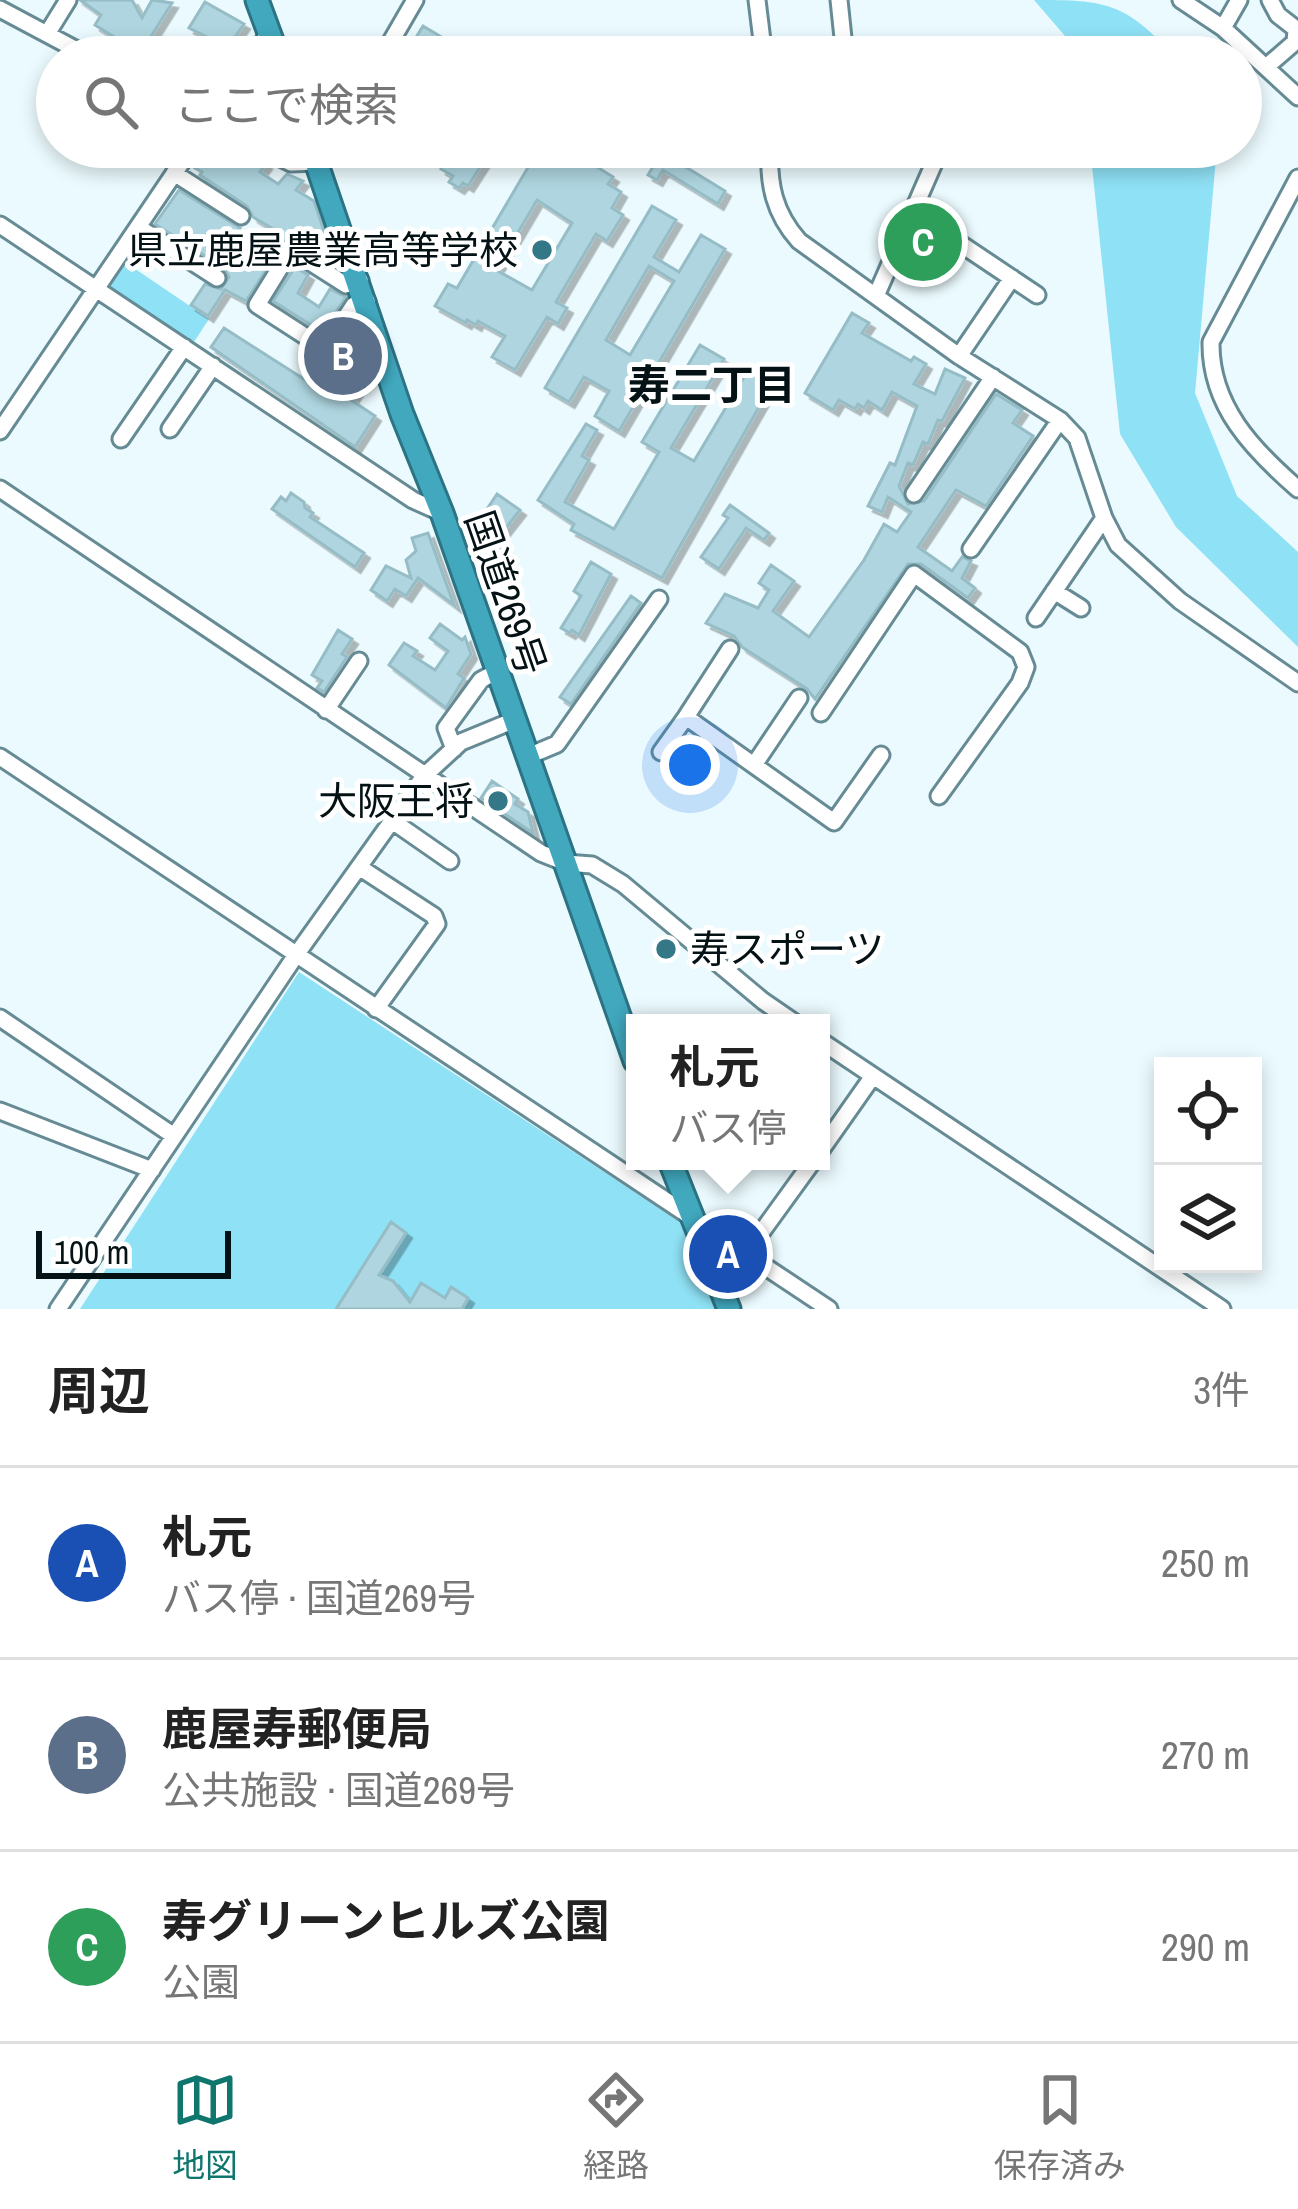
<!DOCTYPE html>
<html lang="ja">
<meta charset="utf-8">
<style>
body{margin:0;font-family:"Archivo Narrow","Noto Sans JP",sans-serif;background:#f2f2f2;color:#222}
.controls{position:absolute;right:36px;bottom:36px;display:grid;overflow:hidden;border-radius:0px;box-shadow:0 6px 18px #0003}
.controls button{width:108px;height:108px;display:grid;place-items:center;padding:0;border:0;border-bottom:3px solid #e0e0e0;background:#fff;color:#222;font:60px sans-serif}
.scale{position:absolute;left:36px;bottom:30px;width:195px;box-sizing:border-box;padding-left:12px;border:6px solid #041115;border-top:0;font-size:33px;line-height:42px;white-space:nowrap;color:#041115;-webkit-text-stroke:9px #fff;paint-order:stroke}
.you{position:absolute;left:690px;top:765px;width:42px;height:42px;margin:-30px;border:9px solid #fff;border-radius:50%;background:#1a73e8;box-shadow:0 0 0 18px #1a73e833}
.badge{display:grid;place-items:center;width:78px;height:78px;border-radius:50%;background:#0f766e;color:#fff;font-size:39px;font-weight:700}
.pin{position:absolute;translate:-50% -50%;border:6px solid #fff;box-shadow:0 3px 12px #0006}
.popup{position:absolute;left:626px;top:1014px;width:204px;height:156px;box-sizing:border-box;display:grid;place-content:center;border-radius:0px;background:#fff;filter:drop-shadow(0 3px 9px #0005);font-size:39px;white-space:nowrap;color:#767676}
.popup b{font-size:45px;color:#222}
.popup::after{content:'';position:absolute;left:50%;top:100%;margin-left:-24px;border:24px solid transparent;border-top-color:#fff}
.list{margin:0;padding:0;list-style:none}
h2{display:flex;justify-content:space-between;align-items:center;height:156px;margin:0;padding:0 48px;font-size:51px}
h2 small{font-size:39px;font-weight:400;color:#767676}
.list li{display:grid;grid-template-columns:78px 1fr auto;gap:36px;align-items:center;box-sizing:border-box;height:192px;padding:0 48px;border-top:3px solid #e0e0e0}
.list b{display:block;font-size:45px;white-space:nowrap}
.list p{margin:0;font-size:39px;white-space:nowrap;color:#767676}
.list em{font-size:39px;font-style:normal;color:#767676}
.icon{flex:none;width:66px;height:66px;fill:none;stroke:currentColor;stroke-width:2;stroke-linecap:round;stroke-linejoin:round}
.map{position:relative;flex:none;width:1298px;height:1309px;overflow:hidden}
.search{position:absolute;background:#fff;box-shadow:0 6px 18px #0003;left:36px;right:36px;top:36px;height:132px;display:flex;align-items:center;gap:30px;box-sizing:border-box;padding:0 42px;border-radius:66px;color:#767676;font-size:45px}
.sheet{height:732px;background:#fff}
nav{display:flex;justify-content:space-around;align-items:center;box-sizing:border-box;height:168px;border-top:3px solid #e0e0e0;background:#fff;font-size:33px;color:#767676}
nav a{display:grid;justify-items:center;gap:6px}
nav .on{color:#0f766e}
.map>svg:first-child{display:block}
.green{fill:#8fe1f5}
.building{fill:#afd6e0;stroke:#96bdc6;stroke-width:3;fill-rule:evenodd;filter:url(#shadow)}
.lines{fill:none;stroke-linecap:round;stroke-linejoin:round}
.minor-casing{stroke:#668b94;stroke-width:21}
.highway-casing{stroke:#2c7383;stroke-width:27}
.minor{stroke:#fff;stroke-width:15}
.highway{stroke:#41a8be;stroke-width:21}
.poi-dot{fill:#347887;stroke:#fff;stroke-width:4.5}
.labels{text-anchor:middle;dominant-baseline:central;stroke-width:10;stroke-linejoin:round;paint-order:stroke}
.poi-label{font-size:39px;fill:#041115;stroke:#fff;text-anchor:end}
.street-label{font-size:39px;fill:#041115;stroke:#fff}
.neighbourhood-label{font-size:42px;font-weight:bold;fill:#041115;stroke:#fff}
</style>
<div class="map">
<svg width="1298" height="1309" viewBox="0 0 1298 1309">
<defs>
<filter id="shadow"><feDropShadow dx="5.5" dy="5.5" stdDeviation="0" flood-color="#0004"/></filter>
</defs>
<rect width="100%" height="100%" fill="#ebfafe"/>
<path class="green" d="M1034 0C1106 0 1125 2 1175 57H1079L1078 51Z
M1090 147H1217L1195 393 1237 496 1298 552V647L1176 527 1120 434Z
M122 260 209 319 192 345 103 286Z
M299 972 682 1223 715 1309H80Z"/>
<path class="building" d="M80 0H132L142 18 152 0 172 3 138 57H129L122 53 127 45 95 25 101 15Z
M205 2 244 24 221 57H203L213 40 189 28Z
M423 26 475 57H404Z
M209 147H247L250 154 266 164 260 172 278 184 287 174 303 181 296 190 314 201 335 264 297 240 286 239 246 301 225 290 208 316 191 305 205 284 221 289 229 277 224 268 155 224 179 190 240 228 232 240 253 253 257 254 273 229 253 217 247 206 200 175 202 172 195 168Z
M455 147H493L468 186 463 183 459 188 449 182 453 176 441 169Z
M540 147H565L613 177 608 184 621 192 612 208 623 215 607 241 596 234 556 302 567 308 558 324 547 317 515 370 492 357 505 336 478 321 476 325 467 320 466 323 435 306 448 284 457 288ZM537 200 572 223 532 290 496 270Z
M665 147H678L671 158 725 191 718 204 663 170 657 180 648 175Z
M652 206 676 220 654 257 679 272 701 235 725 249 619 431 595 416 609 391 584 377 569 402 545 388ZM649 266 674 281 630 355 606 340Z
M295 267 308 275 298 293 319 307 330 289 346 297 322 332 273 301Z
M852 313 869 323 862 333 911 361 914 357 926 364 914 384 935 394 945 369 965 378 942 421 938 420 928 444 923 442 913 465 908 463 899 486 908 504 924 501 996 394 1022 410 1013 423 1033 436 986 506 956 490 918 547 952 571 962 557 971 561 962 578 975 588 968 598 921 564H908L815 699 807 689 742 647 734 636 706 623 725 594 758 608 769 590 759 583 771 565 794 581 773 611 809 637 864 560 884 524 897 532 911 512 888 497 882 512 868 506 890 463 895 465 917 406 892 392 882 410 868 401 864 408 858 404 855 409 839 400 833 410 805 393Z
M224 328 307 381 315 377 340 393 351 376 362 383 351 400 375 416 355 447 211 347Z
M700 345 724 359 671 448 694 461 747 372 771 386 662 578 571 530 574 524 538 500 586 424 597 430 582 456 589 460 565 502 614 529 659 452 642 442Z
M291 493 304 502 305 508 313 513 310 517 364 553 355 567 272 509 281 497 286 501Z
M497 494 520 510 491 547 471 533Z
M730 505 769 533 764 540 746 528 719 569 701 557 728 518 723 515Z
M428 533 454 605 418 578 406 596 395 589 387 601 371 590 386 566 411 578 406 560 416 551 412 538Z
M591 562 611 574 579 635 572 630 570 633 561 628 581 596 574 591Z
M631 596 641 603 571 704 560 697Z
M440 624 462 640 465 637 471 654 458 674 464 678 446 708 389 665 404 643 417 651 413 656 435 670 448 651 430 638Z
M338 630 352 639 342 654 347 657 324 692 317 688 322 681 312 675Z
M492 781 518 799 515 804 528 812 533 833 481 798Z
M391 1222 406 1233 379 1275 393 1281 410 1302 421 1283 445 1298 451 1287 468 1298 462 1309H336Z"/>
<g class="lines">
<g class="minor-casing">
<path id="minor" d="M757 0 764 57
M839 0 845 57
M1181 0 1223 28 1298 97
M0 9 90 57
M1223 28 1239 0
M47 34 68 0
M253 57 269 33
M382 57 415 0
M1266 67 1295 42 1296 29 1278 15 1270 0
M259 147 291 163 317 162 327 147
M770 147C768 184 774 213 799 241L959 356 1060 420 1077 438 1104 518 1118 545 1180 601 1298 683
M174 173 241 216
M1298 178 1211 342C1210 406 1253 450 1298 489
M913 212 1037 295
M0 225 413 500 442 513
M138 227 217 278
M360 280 346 285 291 250 257 305 325 349 354 305 367 301
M876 296 941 147
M959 356 1012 278
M170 429 213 366
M0 431 192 147
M121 439 184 347
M0 489 541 853 566 863 592 865 623 884 763 1001 795 1023
M914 494 993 377
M971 549 1060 420
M1054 591 1081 608
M1036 618 1104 518
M730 649 686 717 834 822 881 755
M326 710 359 661
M821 713 914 574 1020 652 1026 667 1020 683 939 796
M454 749 446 728 481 680 496 672
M661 752 686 717
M0 757 829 1309
M526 757 557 744 659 599
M754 765 799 698
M391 820 450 861
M359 867 434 916 437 924 376 1009
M0 1018 174 1136
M821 1041 1222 1309
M0 1111 152 1170
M821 1150 873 1076
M721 1288 813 1161
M58 1309 296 955 424 776 461 742 512 721"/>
</g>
<g class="highway-casing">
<path id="highway" d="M257 0 278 57
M311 147 402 414 442 513 635 1061
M670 1161 729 1309"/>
</g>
<use href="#minor" class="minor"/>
<use href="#highway" class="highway"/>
</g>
<g class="poi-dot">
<circle cx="542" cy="250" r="12"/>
<circle cx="498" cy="801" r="12"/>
<circle cx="666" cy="949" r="12"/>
</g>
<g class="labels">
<g class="poi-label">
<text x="518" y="250">県立鹿屋農業高等学校</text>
<text x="474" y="801">大阪王将</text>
<text x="690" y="949" text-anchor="start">寿スポーツ</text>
</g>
<g class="street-label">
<text transform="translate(506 593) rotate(71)">国道269号</text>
</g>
<g class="neighbourhood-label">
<text x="712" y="385">寿二丁目</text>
</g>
</g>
</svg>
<div class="controls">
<button><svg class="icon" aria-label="locate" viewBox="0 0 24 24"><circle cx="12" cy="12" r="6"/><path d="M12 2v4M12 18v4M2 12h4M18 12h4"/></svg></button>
<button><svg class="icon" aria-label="layers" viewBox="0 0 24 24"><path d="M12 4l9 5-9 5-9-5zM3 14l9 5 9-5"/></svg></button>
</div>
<div class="scale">100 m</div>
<div class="you"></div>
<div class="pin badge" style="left:728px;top:1254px;background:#1a4fb4">A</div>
<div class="popup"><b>札元</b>バス停</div>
<div class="pin badge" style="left:343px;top:356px;background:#5c6f8a">B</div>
<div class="pin badge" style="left:923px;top:242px;background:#2e9e5b">C</div>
<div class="search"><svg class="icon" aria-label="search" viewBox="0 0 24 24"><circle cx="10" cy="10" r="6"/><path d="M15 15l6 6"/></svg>ここで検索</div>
</div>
<section class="sheet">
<h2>周辺<small>3件</small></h2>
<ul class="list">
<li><span class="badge" style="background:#1a4fb4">A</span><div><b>札元</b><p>バス停 · 国道269号</p></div><em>250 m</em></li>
<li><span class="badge" style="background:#5c6f8a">B</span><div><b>鹿屋寿郵便局</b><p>公共施設 · 国道269号</p></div><em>270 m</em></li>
<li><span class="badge" style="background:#2e9e5b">C</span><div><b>寿グリーンヒルズ公園</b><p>公園</p></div><em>290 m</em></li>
</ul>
</section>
<nav>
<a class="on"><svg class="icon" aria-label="map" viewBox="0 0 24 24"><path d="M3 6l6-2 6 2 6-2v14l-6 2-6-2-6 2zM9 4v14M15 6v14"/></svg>地図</a>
<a><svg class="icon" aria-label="directions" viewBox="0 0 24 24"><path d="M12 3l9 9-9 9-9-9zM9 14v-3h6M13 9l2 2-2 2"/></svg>経路</a>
<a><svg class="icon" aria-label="saved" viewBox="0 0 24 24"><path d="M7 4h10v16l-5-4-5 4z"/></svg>保存済み</a>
</nav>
